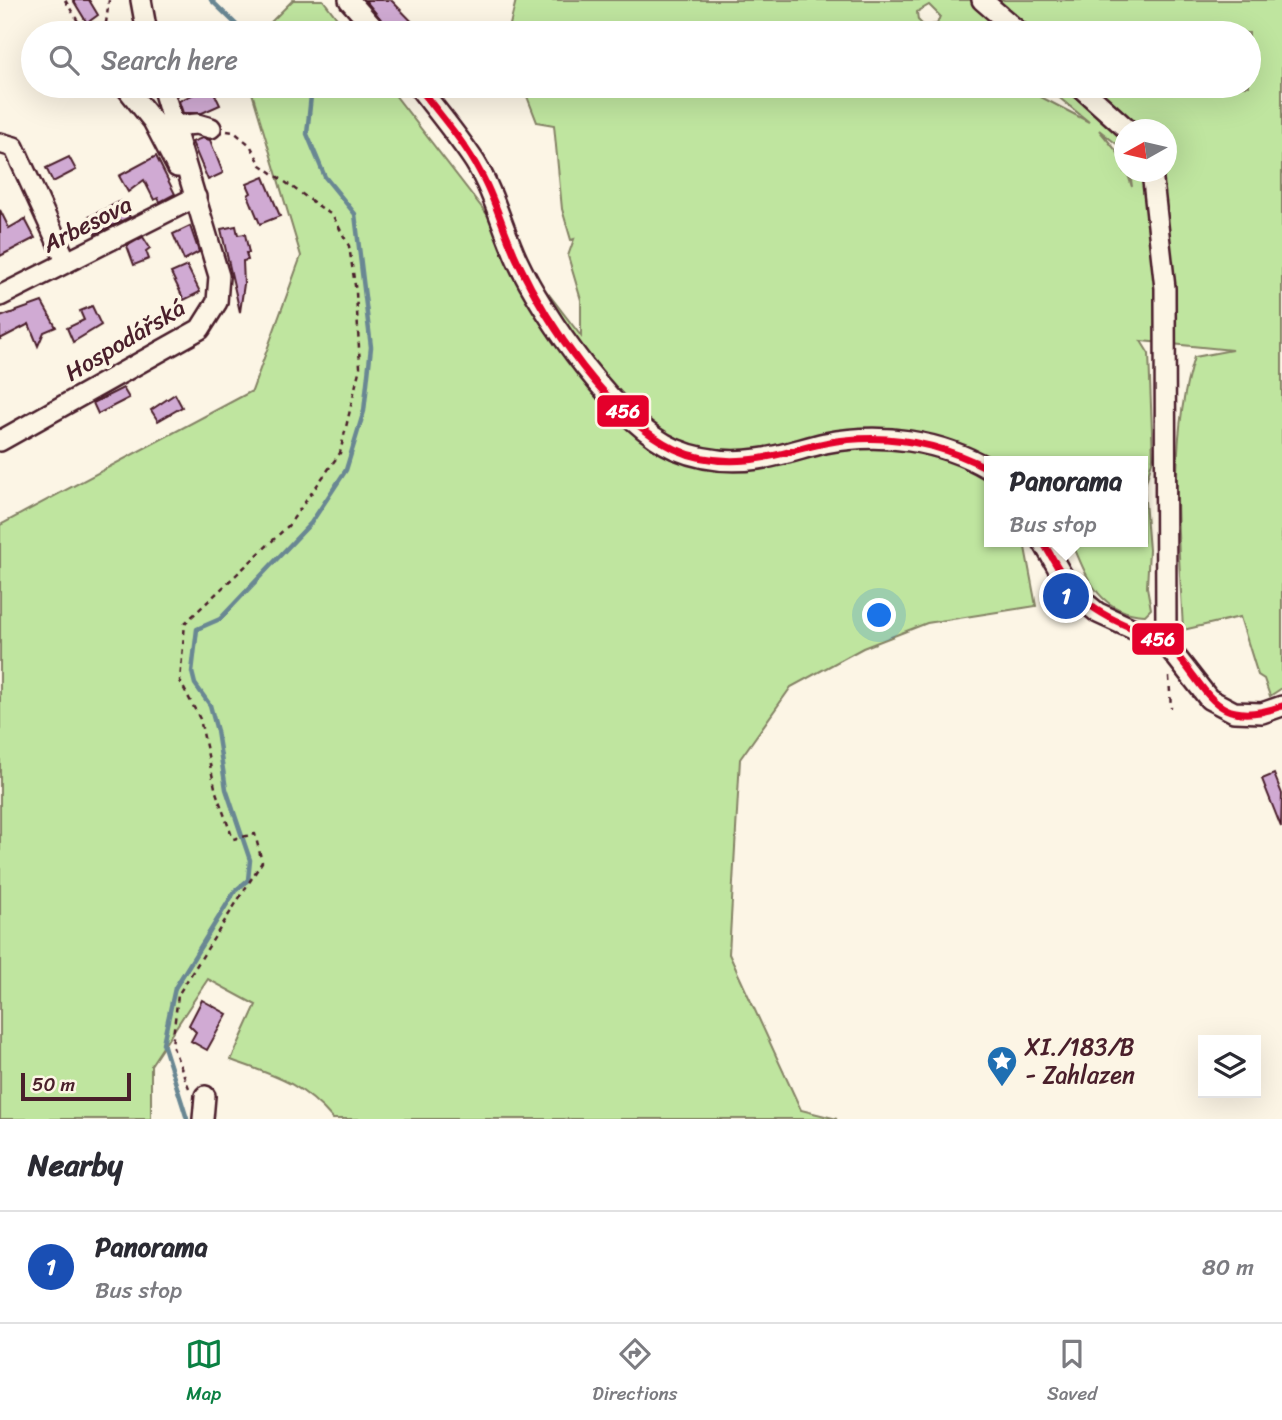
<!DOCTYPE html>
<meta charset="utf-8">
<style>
body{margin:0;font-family:Sriracha,sans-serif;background:#f7f7f7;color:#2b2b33}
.controls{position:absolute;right:21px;bottom:21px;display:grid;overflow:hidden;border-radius:0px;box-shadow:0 7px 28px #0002}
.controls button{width:63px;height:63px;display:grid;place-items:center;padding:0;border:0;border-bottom:2px solid #e1e1e2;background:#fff;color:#2b2b33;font:35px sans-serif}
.compass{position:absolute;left:1114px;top:119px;width:63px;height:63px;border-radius:50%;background:#fff;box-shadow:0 7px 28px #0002;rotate:262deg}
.scale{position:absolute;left:21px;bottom:18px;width:110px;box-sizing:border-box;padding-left:7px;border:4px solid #4a1f2b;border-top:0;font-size:19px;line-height:24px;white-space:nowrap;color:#4a1f2b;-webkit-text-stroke:5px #fcf5e5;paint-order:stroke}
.you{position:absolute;left:880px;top:616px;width:24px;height:24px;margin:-18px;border:5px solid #fff;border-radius:50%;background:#1a73e8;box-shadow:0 0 0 10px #1a73e833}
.badge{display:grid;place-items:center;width:46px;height:46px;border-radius:50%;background:#0b8043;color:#fff;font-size:23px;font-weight:700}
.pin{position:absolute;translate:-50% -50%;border:4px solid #fff;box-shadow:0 2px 7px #0006}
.popup{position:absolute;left:984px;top:456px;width:164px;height:91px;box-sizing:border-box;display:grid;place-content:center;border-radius:0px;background:#fff;filter:drop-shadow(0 2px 5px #0005);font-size:23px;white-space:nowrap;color:#7c7c81}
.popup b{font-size:26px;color:#2b2b33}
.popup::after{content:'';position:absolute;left:50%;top:100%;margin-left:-14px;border:14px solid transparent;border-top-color:#fff}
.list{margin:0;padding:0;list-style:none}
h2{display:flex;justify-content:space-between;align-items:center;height:91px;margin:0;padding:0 28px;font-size:30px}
h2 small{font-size:23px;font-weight:400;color:#7c7c81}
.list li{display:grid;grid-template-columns:46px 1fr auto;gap:21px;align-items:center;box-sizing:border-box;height:112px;padding:0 28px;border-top:2px solid #e1e1e2}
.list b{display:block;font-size:26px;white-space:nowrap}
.list p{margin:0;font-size:23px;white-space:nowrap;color:#7c7c81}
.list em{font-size:23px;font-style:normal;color:#7c7c81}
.icon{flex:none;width:38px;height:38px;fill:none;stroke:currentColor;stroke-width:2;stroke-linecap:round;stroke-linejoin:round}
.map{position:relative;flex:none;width:1282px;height:1119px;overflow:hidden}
.search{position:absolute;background:#fff;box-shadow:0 7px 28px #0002;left:21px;right:21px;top:21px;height:77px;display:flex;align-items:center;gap:18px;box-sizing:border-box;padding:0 24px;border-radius:38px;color:#7c7c81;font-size:26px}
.sheet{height:203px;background:#fff}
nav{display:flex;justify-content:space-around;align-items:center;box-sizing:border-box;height:98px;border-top:2px solid #e1e1e2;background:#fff;font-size:19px;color:#7c7c81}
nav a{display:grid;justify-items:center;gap:4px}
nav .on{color:#0b8043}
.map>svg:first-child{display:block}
.green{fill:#bfe59f;stroke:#848265;stroke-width:2;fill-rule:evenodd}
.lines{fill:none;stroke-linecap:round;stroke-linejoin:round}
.stream{stroke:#698793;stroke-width:4.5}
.building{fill:#d0aad3;stroke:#4a1f2b;stroke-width:2}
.minor-casing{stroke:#4a1f2b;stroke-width:24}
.path{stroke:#4a1f2b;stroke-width:2.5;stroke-dasharray:5 5;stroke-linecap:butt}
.minor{stroke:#fcf5e5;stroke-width:19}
.bus-1-casing{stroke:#fcf5e5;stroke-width:12}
.bus-1{stroke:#e4002b;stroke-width:7}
.labels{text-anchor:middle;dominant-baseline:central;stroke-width:7;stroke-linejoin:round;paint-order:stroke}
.street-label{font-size:24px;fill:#4a1f2b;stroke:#fcf5e5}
.poi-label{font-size:24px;fill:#4a1f2b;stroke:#fcf5e5;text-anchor:start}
.line-badge{stroke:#fcf5e5;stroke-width:2.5}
.badge-label{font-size:19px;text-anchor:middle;font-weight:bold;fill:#fff}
</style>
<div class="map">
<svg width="1282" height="1119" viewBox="0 0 1282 1119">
<rect width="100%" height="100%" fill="#fcf5e5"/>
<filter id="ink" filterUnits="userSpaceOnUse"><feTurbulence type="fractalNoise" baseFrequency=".0143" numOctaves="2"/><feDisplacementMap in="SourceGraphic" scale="14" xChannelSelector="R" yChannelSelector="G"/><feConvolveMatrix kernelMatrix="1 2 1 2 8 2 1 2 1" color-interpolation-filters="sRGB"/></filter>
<g filter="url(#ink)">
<path class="green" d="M293 0H323L348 33H260Z
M516 0H1282V688L1270 696 1264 679 1258 675 1240 617 1183 630C1179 541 1167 443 1194 357L1232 350 1141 341 1149 354 1153 458 1144 489 1149 550 1147 587 1151 609 1145 615C1099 613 1087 578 1072 542H1143V461H1011L1007 457V461H989V542H1024L1036 606 927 623 863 648 791 687 740 759 729 954 801 1110 837 1119H333C301 1082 275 1076 231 1060L256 1005 208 979 151 1065V1119H0V525L252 391 301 256 250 86H388L581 336V300L568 256 574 239 571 240 562 209 554 125 537 122 523 86H1020L1089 122 1045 86H1249V33H508ZM929 5 940 16 937 24 924 26 918 20 917 12ZM1099 130 1124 150V130H1166V172H1130L1132 187 1127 172H1124L1123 159Z"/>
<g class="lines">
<path class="stream" d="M211 0 245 33
M187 1119 163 1043 175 988 235 891 248 880 250 860 226 789 217 731 210 705 195 684 192 672 197 629 220 619 311 523 346 470 364 411 371 347 355 214 325 177 307 134 312 86"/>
</g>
<path class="building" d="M73 0H89L98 15 87 23Z
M365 0H391L423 33H392Z
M211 86 220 105 202 113H183L179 101Z
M202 138 210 140 223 173 208 180 192 142Z
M156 156 175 194 160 202 158 198 154 200 144 180 128 192 119 176Z
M69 157 76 170 53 182 46 168Z
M264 177 280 216 260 224 248 195 251 193 247 184Z
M121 201 130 217 95 234 87 218Z
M0 210 9 228 25 219 35 238 0 256Z
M190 226 199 252 184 260 173 234Z
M236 226 238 235 245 234 249 253H246L248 260 243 261 244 284 240 312 221 229Z
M143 237 150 248 146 251 149 259 134 265 127 246Z
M187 266 200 292 184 300 171 273Z
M42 302 56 327 44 332 38 346 29 324 0 339V317Z
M92 306 101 325 73 342 67 328 84 320 80 311Z
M123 388 129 398 98 414 93 403Z
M175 394 182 407 158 421 151 410Z
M1274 774 1282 794 1281 827 1262 779Z
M202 1000 227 1014 207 1050 191 1041 196 1032 189 1025Z"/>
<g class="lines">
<g class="minor-casing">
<path id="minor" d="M141 0 147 33
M349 0 378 33
M982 0 1020 33
M125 86 153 121 177 167
M418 86C437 111 458 136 475 162 494 193 502 227 517 260 543 316 618 424 675 449 701 460 730 463 758 459 781 456 803 448 825 443 881 432 940 440 989 469
M1079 86 1128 130
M173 126 197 124 211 128
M0 143 14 147 66 261
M1152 172 1165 288 1166 644
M0 296 196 197
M0 441 200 329 217 302 219 276 162 86
M1043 542 1071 591 1098 613 1166 644 1209 699 1234 712 1262 713 1282 706
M203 1119 205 1096"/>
</g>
<path class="path" d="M65 0 85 33
M109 33 106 23 109 0
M1169 677 1171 708
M189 1088 172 1045 178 995 262 862 255 834 233 839 216 792 200 719 180 681 185 623 288 526 340 453 360 367 356 292 349 246 333 216 261 165 250 145 234 132 227 131"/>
<use href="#minor" class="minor"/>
<g class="bus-1-casing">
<path id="bus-1" d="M418 86C439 114 464 141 480 172 496 200 503 231 517 260 547 324 609 417 675 449 696 459 723 462 747 460 774 458 799 448 825 443 882 432 938 442 989 469
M1043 542C1068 585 1076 603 1123 624 1136 630 1156 636 1167 645 1209 683 1208 732 1282 706"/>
</g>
<use href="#bus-1" class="bus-1"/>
</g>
</g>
<defs>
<g id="sight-pin" transform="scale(1.575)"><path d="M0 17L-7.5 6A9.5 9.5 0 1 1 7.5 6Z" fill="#1f6fb2" stroke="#fcf5e5"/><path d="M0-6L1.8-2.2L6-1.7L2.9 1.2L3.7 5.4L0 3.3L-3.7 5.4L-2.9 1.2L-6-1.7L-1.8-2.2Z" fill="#fff"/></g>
</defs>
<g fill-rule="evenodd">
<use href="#sight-pin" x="1002" y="1061"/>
</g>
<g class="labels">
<g class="street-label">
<text transform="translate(87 224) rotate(-27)">Arbesova</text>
<text transform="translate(125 340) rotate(-31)">Hospodářská</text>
</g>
<g class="poi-label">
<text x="1025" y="1047">XI./183/B<tspan x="1025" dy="28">- Zahlazen</tspan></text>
</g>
</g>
<g class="line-badge">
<rect x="596" y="394" width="54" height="34" rx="7" fill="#e4002b"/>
<rect x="1131" y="622" width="54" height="34" rx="7" fill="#e4002b"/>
</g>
<g class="badge-label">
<text x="623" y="418">456</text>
<text x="1158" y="646">456</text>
</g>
</svg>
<div class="controls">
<button><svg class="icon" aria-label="layers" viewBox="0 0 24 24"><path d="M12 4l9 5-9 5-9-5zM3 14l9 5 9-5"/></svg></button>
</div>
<svg class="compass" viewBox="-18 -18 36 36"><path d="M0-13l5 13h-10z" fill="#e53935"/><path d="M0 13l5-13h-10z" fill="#7c7c81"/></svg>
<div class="scale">50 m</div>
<div class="you"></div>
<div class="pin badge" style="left:1066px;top:596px;background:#1a4fb4">1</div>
<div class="popup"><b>Panorama</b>Bus stop</div>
<div class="search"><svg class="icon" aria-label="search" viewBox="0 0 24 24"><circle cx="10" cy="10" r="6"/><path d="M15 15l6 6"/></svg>Search here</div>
</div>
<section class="sheet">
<h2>Nearby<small></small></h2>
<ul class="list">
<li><span class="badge" style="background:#1a4fb4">1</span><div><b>Panorama</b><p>Bus stop</p></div><em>80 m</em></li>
</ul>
</section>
<nav>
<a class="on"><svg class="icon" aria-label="map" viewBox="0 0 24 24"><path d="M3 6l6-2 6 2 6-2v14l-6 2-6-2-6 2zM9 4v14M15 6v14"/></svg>Map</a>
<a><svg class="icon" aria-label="directions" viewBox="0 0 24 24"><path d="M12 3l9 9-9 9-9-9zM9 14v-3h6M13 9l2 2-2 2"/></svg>Directions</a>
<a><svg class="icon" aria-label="saved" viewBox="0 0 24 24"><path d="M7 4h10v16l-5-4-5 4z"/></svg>Saved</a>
</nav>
